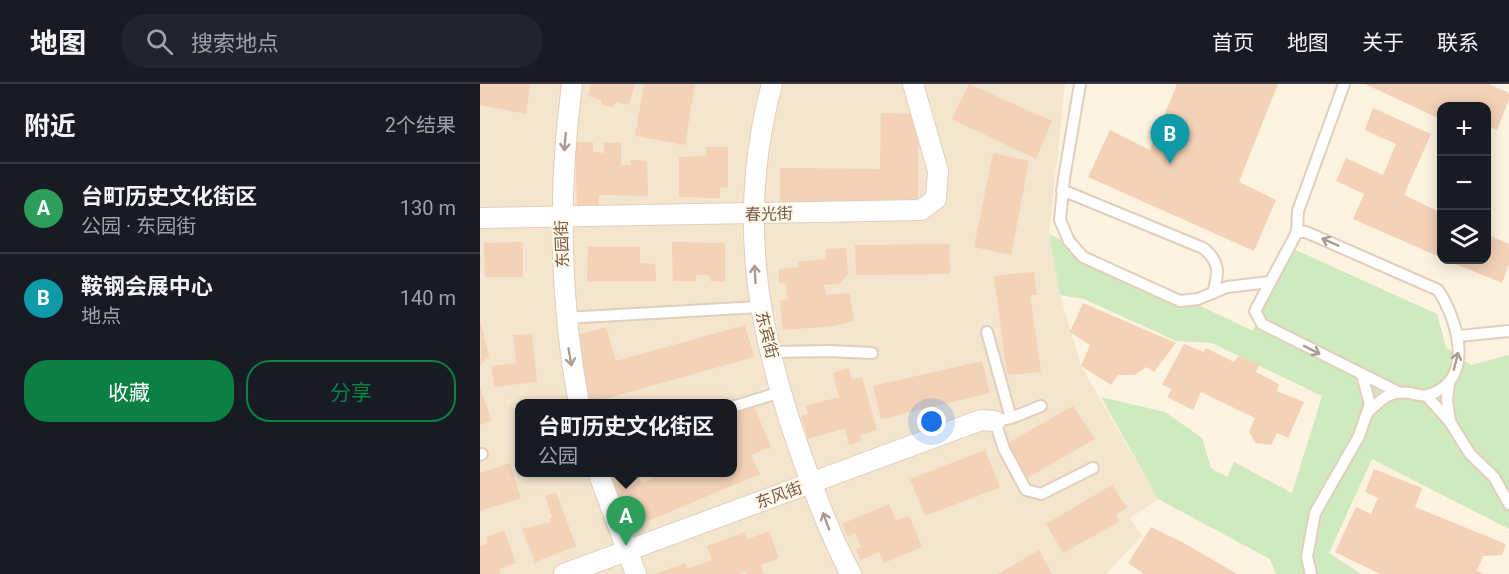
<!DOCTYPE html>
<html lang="zh">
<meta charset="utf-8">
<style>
body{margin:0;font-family:Roboto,"Noto Sans SC",sans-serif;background:#20242c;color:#f1f3f6}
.controls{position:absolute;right:18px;top:18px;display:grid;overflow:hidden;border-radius:12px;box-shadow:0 3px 15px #0003}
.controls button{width:54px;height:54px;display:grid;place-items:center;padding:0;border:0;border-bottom:2px solid #363941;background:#171b24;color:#f1f3f6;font:30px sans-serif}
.you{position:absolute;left:452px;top:338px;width:21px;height:21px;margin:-15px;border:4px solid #fff;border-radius:50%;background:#1a73e8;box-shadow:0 0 0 9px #1a73e833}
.badge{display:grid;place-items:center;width:39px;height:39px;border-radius:50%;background:#0b8043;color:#fff;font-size:20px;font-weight:700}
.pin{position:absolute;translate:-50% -50px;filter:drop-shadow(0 2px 3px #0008)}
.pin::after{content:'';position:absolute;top:32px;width:21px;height:18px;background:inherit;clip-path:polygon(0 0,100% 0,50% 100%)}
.popup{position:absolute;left:35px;top:315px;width:222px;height:78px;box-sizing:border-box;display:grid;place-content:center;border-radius:12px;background:#171b24;filter:drop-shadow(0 2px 4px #0005);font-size:20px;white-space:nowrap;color:#9ea1a6}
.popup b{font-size:22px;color:#f1f3f6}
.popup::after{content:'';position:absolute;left:50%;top:100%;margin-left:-12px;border:12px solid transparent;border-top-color:#171b24}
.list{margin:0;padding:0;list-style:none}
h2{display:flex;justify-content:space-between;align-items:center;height:78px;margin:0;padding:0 24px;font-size:26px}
h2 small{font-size:20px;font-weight:400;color:#9ea1a6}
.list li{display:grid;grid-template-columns:39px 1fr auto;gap:18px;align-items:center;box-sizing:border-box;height:90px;padding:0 24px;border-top:2px solid #363941}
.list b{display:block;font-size:22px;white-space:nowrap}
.list p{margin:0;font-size:20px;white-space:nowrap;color:#9ea1a6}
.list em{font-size:20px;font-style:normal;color:#9ea1a6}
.actions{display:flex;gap:12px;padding:18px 24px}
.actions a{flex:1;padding:14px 0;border:2px solid #0b8043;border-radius:24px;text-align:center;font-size:21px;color:#0b8043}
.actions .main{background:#0b8043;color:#fff}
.icon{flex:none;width:33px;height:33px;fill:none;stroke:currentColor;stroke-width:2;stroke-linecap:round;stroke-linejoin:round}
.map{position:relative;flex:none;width:1029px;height:490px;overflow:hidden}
header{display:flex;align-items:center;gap:36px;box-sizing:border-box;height:84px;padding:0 30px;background:#171b24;border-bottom:2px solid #363941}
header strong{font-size:28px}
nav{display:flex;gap:33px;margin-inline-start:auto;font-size:21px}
.search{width:420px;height:54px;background:#20242c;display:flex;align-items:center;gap:15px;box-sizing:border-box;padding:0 21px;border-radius:24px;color:#9ea1a6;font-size:22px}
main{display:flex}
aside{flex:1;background:#171b24}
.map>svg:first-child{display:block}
.residential{fill:#f4e5ce;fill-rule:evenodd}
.green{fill:#ceeabe}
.building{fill:#f3d2b7}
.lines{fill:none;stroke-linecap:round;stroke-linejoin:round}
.lane-casing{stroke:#e1cfbc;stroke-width:14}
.street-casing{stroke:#e1cfbc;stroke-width:22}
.lane{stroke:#fff;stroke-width:10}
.street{stroke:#fff;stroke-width:20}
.oneway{stroke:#ac9b91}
.labels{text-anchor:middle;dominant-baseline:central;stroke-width:4.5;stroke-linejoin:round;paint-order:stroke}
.street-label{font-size:16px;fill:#745947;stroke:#fff7e7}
</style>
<header>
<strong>地图</strong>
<div class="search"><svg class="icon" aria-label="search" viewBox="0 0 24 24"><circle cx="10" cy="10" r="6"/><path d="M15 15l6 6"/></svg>搜索地点</div>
<nav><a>首页</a><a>地图</a><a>关于</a><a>联系</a></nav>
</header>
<main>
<aside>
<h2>附近<small>2个结果</small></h2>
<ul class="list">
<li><span class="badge" style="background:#2e9e5b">A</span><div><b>台町历史文化街区</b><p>公园 · 东园街</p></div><em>130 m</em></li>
<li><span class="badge" style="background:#0f9aa8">B</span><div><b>鞍钢会展中心</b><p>地点</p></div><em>140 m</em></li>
</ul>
<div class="actions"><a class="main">收藏</a><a>分享</a></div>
</aside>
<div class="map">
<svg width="1029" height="490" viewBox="0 0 1029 490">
<rect width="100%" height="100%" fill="#fdf3e0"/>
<path class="residential" d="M0 0H585L569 150 580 211 601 282 678 415 650 434 662 452 626 490H0ZM39 320H252V388H39Z"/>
<path class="green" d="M569 150 773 247 807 162 957 230 966 263 991 281 1029 271V445L892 375 849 469 881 490H796L790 475 678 415 621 313 685 328 722 354 731 384 747 393 754 378 812 409 842 312 732 259 696 257 604 215 580 211Z"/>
<path class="building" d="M0 0H50L46 30 0 21Z
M111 0H155L149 21 136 18 133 23 121 20 122 16 108 12Z
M164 0H215L205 61 155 52Z
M489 0 572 37 556 75 472 35Z
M697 0H798L759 98 796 116 774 167 608 93 630 46 670 66Z
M885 0H1009L1029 9V15L1017 46 1006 42V22H962V36Z
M893 24 951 50 924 111 962 129V174L873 135 884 110 856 97 866 74 903 91 916 60 885 46Z
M401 29 438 30V118H300V84L400 85Z
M95 58H113V68L124 69V59H141V81H151V76L167 77 168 112 119 111V125L97 123Z
M226 63H248V103L240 104V114L199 113V73L226 72Z
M513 69 549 77 531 171 494 163Z
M1006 150 1029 160V180L1022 199 966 176H1006Z
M43 158V193H5L4 159Z
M192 158 245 159V197H230L229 191H216V197H193Z
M469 160 470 190 376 191 375 161Z
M108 163H160V179L175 180 176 197H107Z
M366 164 368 190 360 200 344 201 346 211 370 209 374 237 354 242 303 246 300 216 308 215 306 200 299 199V185L318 183V178L345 175 346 165Z
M554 188 557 211H550L561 288 527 291 514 192Z
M603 219 696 259 674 288 666 283 655 291H638L631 301 601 282 610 261 590 248Z
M0 237 9 272 0 281 1 269Z
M265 241 274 273 111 319 93 252 126 243 136 277Z
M52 250 57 298 14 303 11 282 36 279 33 251Z
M704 260 724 268 726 264 754 278 758 272 779 281 776 288 799 300 797 307 824 318 808 354 797 349 791 361 775 359 769 347 775 334 721 308 713 326 687 313 692 305 682 301Z
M502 277 510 309 401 335 393 302Z
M369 284 372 296 382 293 397 346 380 351 381 357 369 361 365 344 328 355 321 332 328 330 326 322 359 313 353 289Z
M0 304 12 337 0 341Z
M273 320 291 363 271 371 280 390 149 445 125 388H157L162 399 187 388H252V329Z
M593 322 615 355 547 394 526 360Z
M505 366 520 403 445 432 430 395Z
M30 379 41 414 0 427V389Z
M894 385 942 404 935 423 1026 460 1022 471 1003 472 997 487 1004 490H900L855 468 876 423 891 430 898 414 885 408Z
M632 401 647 424 636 430 639 438 583 469 566 440Z
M76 408 96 462 55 478 42 445 71 438 69 434 72 433 65 412Z
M409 420 416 437 429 432 442 463 404 479 399 468 380 476 376 466 381 463 375 449 368 453 362 440Z
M671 443 702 458 757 490H664L648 479Z
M24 446 36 479 20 485V490H0V462L8 459 6 453Z
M289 447 299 474 281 481 284 490H267L266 487 258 490H175L205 479 208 485 232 476 227 462 265 448 268 455Z
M559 466 572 490H518Z"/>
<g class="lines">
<g class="lane-casing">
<path id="lane" d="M600 0 584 94 580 136 589 157 603 173 700 217 718 215 747 203 790 198
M582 106 723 164C740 177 739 189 733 209
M817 148 818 127 864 0
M85 234 279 223
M507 248 531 334
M979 252 1029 247
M291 268 349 267 392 269
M969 299 967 316 970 337
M947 312 970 338 990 370 1014 393 1029 420
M561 322 531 334 515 337 524 365 546 406 561 410 613 384
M252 323 301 308
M887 329C902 315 908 306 930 309 935 310 943 313 948 311 996 297 978 236 958 206L826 148H817L775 227 782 240 916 307
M0 371 2 370
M831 490 827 473 835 429 879 352 890 320 882 291"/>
</g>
<g class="street-casing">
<path id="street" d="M92 0C78 107 79 213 99 320
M292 0C256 134 277 248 323 376 337 415 351 453 371 490
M0 134 441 126 456 115 458 87 433 0
M118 388 156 490
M84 490 501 336 515 337"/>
</g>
<use href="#lane" class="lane"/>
<use href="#street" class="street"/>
</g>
<defs><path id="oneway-shaft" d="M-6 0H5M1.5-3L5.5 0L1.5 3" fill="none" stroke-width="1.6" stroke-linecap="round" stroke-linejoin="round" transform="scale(1.5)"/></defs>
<g class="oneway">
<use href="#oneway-shaft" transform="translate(85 58) rotate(95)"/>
<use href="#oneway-shaft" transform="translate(850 158) rotate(-156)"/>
<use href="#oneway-shaft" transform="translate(275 190) rotate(-93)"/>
<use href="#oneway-shaft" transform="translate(832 266) rotate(27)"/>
<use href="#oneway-shaft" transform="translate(90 273) rotate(80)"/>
<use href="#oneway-shaft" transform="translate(976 277) rotate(-76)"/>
<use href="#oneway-shaft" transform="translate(346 437) rotate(-110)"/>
</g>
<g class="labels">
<g class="street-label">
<text transform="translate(289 130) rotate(-1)">春光街</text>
<text transform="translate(82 160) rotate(-92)">东园街</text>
<text transform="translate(287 251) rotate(76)">东宾街</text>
<text transform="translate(299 411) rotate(-20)">东风街</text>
</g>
</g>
</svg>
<div class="controls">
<button>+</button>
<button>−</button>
<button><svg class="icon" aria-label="layers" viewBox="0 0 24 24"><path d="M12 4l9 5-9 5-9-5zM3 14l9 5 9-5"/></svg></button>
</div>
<div class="you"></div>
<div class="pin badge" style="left:146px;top:462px;background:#2e9e5b">A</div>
<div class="popup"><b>台町历史文化街区</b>公园</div>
<div class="pin badge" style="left:690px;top:80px;background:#0f9aa8">B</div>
</div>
</main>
